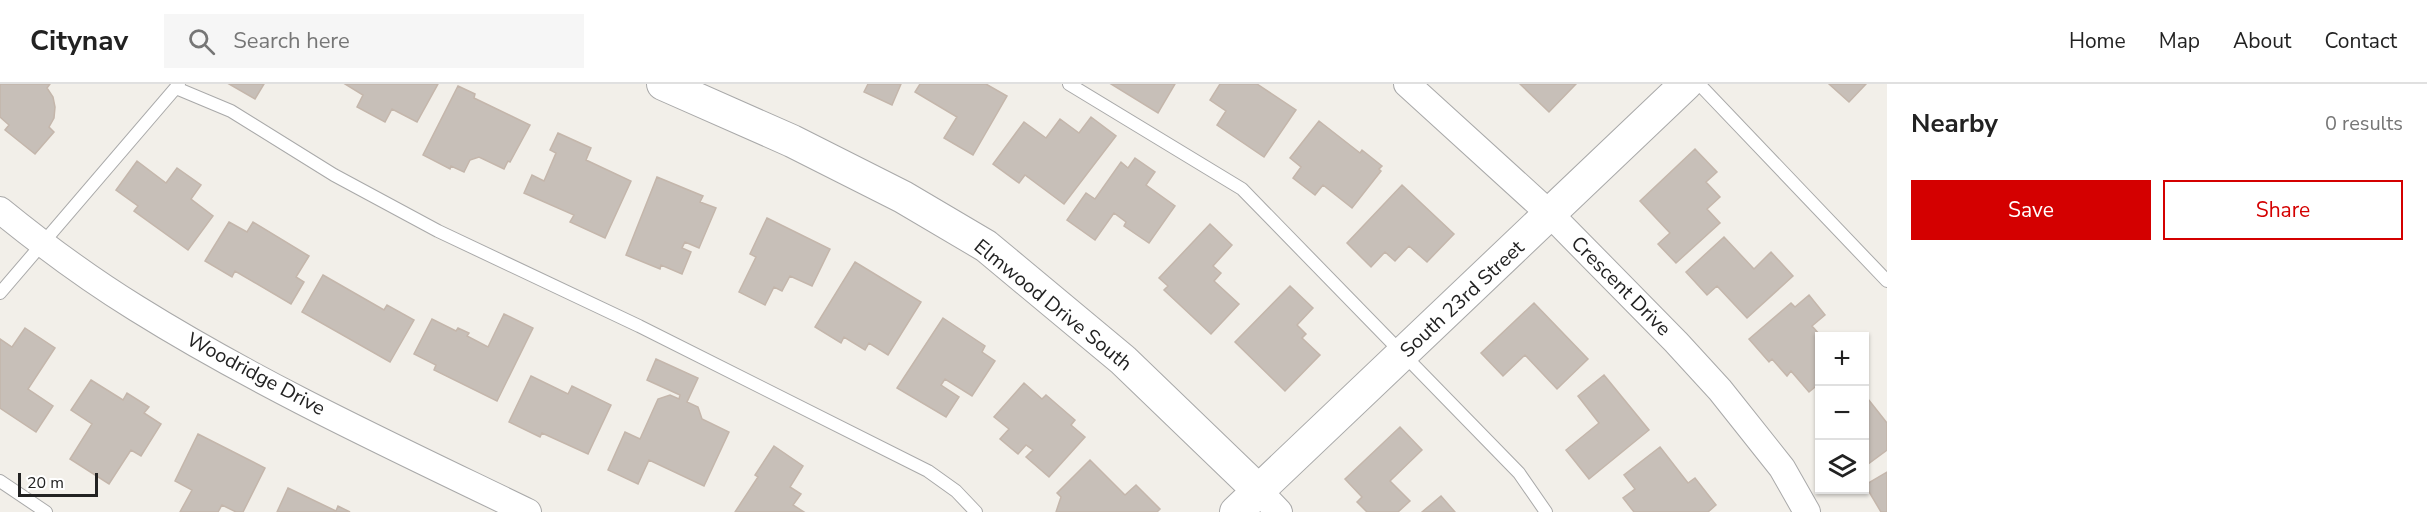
<!DOCTYPE html>
<meta charset="utf-8">
<style>
body{margin:0;font-family:"Nunito Sans",sans-serif;background:#f6f6f6;color:#222}
.controls{position:absolute;right:18px;bottom:18px;display:grid;overflow:hidden;border-radius:0px;box-shadow:0 2px 4px #0004}
.controls button{width:54px;height:54px;display:grid;place-items:center;padding:0;border:0;border-bottom:2px solid #e0e0e0;background:#fff;color:#222;font:30px sans-serif}
.scale{position:absolute;left:18px;bottom:15px;width:80px;box-sizing:border-box;padding-left:6px;border:3px solid #222;border-top:0;font-size:16px;line-height:21px;white-space:nowrap;color:#222;-webkit-text-stroke:4px #fff;paint-order:stroke}
.list{margin:0;padding:0;list-style:none}
h2{display:flex;justify-content:space-between;align-items:center;height:78px;margin:0;padding:0 24px;font-size:26px}
h2 small{font-size:20px;font-weight:400;color:#767676}
.actions{display:flex;gap:12px;padding:18px 24px}
.actions a{flex:1;padding:14px 0;border:2px solid #d40000;border-radius:0px;text-align:center;font-size:21px;color:#d40000}
.actions .main{background:#d40000;color:#fff}
.icon{flex:none;width:33px;height:33px;fill:none;stroke:currentColor;stroke-width:2;stroke-linecap:round;stroke-linejoin:round}
.map{position:relative;flex:none;width:1887px;height:428px;overflow:hidden}
header{display:flex;align-items:center;gap:36px;box-sizing:border-box;height:84px;padding:0 30px;background:#fff;border-bottom:2px solid #e0e0e0}
header strong{font-size:28px}
nav{display:flex;gap:33px;margin-inline-start:auto;font-size:21px}
.search{width:420px;height:54px;background:#f6f6f6;display:flex;align-items:center;gap:15px;box-sizing:border-box;padding:0 21px;border-radius:0px;color:#767676;font-size:22px}
main{display:flex}
aside{flex:1;background:#fff}
.map>svg:first-child{display:block}
.building{fill:#c7bfb8;stroke:#c4b6ab;stroke-width:1.5}
.lines{fill:none;stroke-linecap:round;stroke-linejoin:round}
.service-casing{stroke:#a9a9a9;stroke-width:14}
.minor-casing{stroke:#a9a9a9;stroke-width:28}
.tertiary-casing{stroke:#a9a9a9;stroke-width:34}
.service{stroke:#fff;stroke-width:12}
.minor{stroke:#fff;stroke-width:26}
.tertiary{stroke:#fff;stroke-width:32}
.labels{text-anchor:middle;dominant-baseline:central;stroke-width:5;stroke-linejoin:round;paint-order:stroke}
.street-label{font-size:20px;fill:#222;stroke:#fff}
</style>
<header>
<strong>Citynav</strong>
<div class="search"><svg class="icon" aria-label="search" viewBox="0 0 24 24"><circle cx="10" cy="10" r="6"/><path d="M15 15l6 6"/></svg>Search here</div>
<nav><a>Home</a><a>Map</a><a>About</a><a>Contact</a></nav>
</header>
<main>
<div class="map">
<svg width="1887" height="428" viewBox="0 0 1887 428">
<rect width="100%" height="100%" fill="#f2efe9"/>
<path class="building" d="M0 0H50L47 4 53 13 55 23 54 34 49 43 54 48 35 70 5 46 9 41 0 33Z
M229 0H264L255 15Z
M345 0H438L417 38 392 25 385 38 357 23 363 11Z
M868 0H901L892 21 864 8Z
M920 0H986L1007 12 973 71 944 54 957 33 915 8Z
M1111 0H1175L1158 29Z
M1220 0H1257L1296 26 1264 73 1217 41 1226 27 1210 16Z
M1520 0H1576L1549 28Z
M1829 0H1866L1849 18Z
M458 2 475 10 474 14 530 41 510 78 508 77 504 85 479 73 470 76 464 88 451 82 450 85 423 71Z
M1091 33 1116 52 1064 120 1025 91 1019 99 993 80 1024 38 1046 54 1060 35 1079 49Z
M1319 37 1360 69 1362 66 1382 82 1379 85 1381 87 1352 124 1323 101 1315 111 1293 94 1301 83 1290 74Z
M558 49 591 64 586 76 631 97 605 154 570 138 574 131 524 109 532 91 544 97 556 69 550 66Z
M1695 65 1717 88 1706 98 1720 113 1707 125 1720 139 1676 179 1658 160 1670 149 1640 117Z
M1135 74 1155 88 1146 101 1175 122 1149 159 1124 142 1126 138 1114 129 1095 156 1067 136 1086 109 1095 115 1121 78 1128 84Z
M137 77 166 99 177 84 201 101 191 115 213 132 188 166 134 127 138 122 116 106Z
M657 93 703 112 700 118 716 124 699 164 685 158 682 164 691 168 682 190 661 181 660 185 626 171Z
M1402 101 1454 150 1427 178 1409 162 1395 177 1385 168 1371 183 1347 159Z
M767 134 830 165 812 202 790 192 782 207 774 203 765 221 739 208 756 173 750 170Z
M229 138 247 148 253 138 309 172 296 193 304 198 291 220 235 187 232 193 205 177Z
M1210 140 1232 161 1213 182 1221 189 1214 197 1239 220 1211 250 1164 206 1168 202 1159 194Z
M1724 153 1754 185 1771 168 1793 192 1747 234 1717 202 1707 211 1686 188Z
M855 178 921 218 888 271 869 259 865 266 844 253 841 259 815 243Z
M323 191 384 226 387 221 414 236 390 278 302 228Z
M1290 202 1313 224 1297 241 1306 250 1302 254 1320 271 1285 307 1235 258Z
M1809 211 1825 231 1812 242 1821 252 1820 299 1809 308 1791 287 1787 292 1772 275 1769 278 1749 255 1791 219 1795 223Z
M1534 219 1588 275 1557 305 1525 271 1503 292 1481 269Z
M504 230 533 244 497 317 434 286 436 281 414 270 432 235 456 247 458 244 469 249 467 252 488 263Z
M943 234 985 262 982 268 995 277 972 312 945 295 941 301 959 313 946 333 897 304Z
M25 244 55 264 28 305 53 322 36 348 0 324V255L12 263Z
M656 275 698 294 687 318 698 323 702 335 729 348 704 402 649 376 638 400 608 386 625 348 640 355 658 315 670 311 679 315 680 311 647 296Z
M1604 291 1649 346 1589 395 1566 366 1599 339 1578 312Z
M531 292 568 310 572 302 611 321 588 370 542 349 540 353 509 338Z
M91 296 123 316 127 309 149 323 144 329 161 340 141 372 131 366 109 400 70 375 92 340 71 326Z
M1024 299 1042 315 1046 311 1075 336 1071 341 1085 353 1049 393 1026 373 1033 366 1026 361 1018 370 1000 355 1009 345 994 333Z
M1868 315 1887 339V366L1864 383V317Z
M1400 343 1422 366 1390 397 1410 417 1398 428H1367L1357 418 1362 413 1345 395Z
M198 350 265 384 243 428H236L222 421 218 428H180L192 406 175 397Z
M774 362 803 382 790 403 801 410 793 421 804 428H735L758 393 755 391Z
M1660 363 1688 399 1695 394 1716 421 1708 428H1634L1623 414 1635 405 1624 391Z
M1090 376 1125 411 1136 401 1160 425 1157 428H1056L1061 413 1057 409Z
M1887 388V428H1881L1865 401Z
M288 404 336 427 338 422 350 428H277Z
M1441 412 1455 428H1422Z"/>
<g class="lines">
<g class="service-casing">
<path id="service" d="M1069 0 1242 105 1519 389 1546 428
M1699 0 1887 197
M176 4 231 27 334 91 438 147 639 242 928 387 956 407 976 428
M0 209 179 0
M0 397 46 428"/>
</g>
<g class="minor-casing">
<path id="minor" d="M1407 0 1551 131 1676 258 1720 306 1782 384 1807 428
M0 126C43 161 89 195 136 224 261 302 396 364 528 428
M1259 407 1279 428"/>
</g>
<g class="tertiary-casing">
<path id="tertiary" d="M663 0 792 57 903 113 986 162 1123 276 1259 407
M1236 428 1686 0"/>
</g>
<use href="#service" class="service"/>
<use href="#minor" class="minor"/>
<use href="#tertiary" class="tertiary"/>
</g>
<g class="labels">
<g class="street-label">
<text transform="translate(1621 202) rotate(45)">Crescent Drive</text>
<text transform="translate(1462 215) rotate(-43)">South 23rd Street</text>
<text transform="translate(1053 221) rotate(39)">Elmwood Drive South</text>
<text transform="translate(256 290) rotate(28)">Woodridge Drive</text>
</g>
</g>
</svg>
<div class="controls">
<button>+</button>
<button>−</button>
<button><svg class="icon" aria-label="layers" viewBox="0 0 24 24"><path d="M12 4l9 5-9 5-9-5zM3 14l9 5 9-5"/></svg></button>
</div>
<div class="scale">20 m</div>
</div>
<aside>
<h2>Nearby<small>0 results</small></h2>
<ul class="list">
</ul>
<div class="actions"><a class="main">Save</a><a>Share</a></div>
</aside>
</main>
